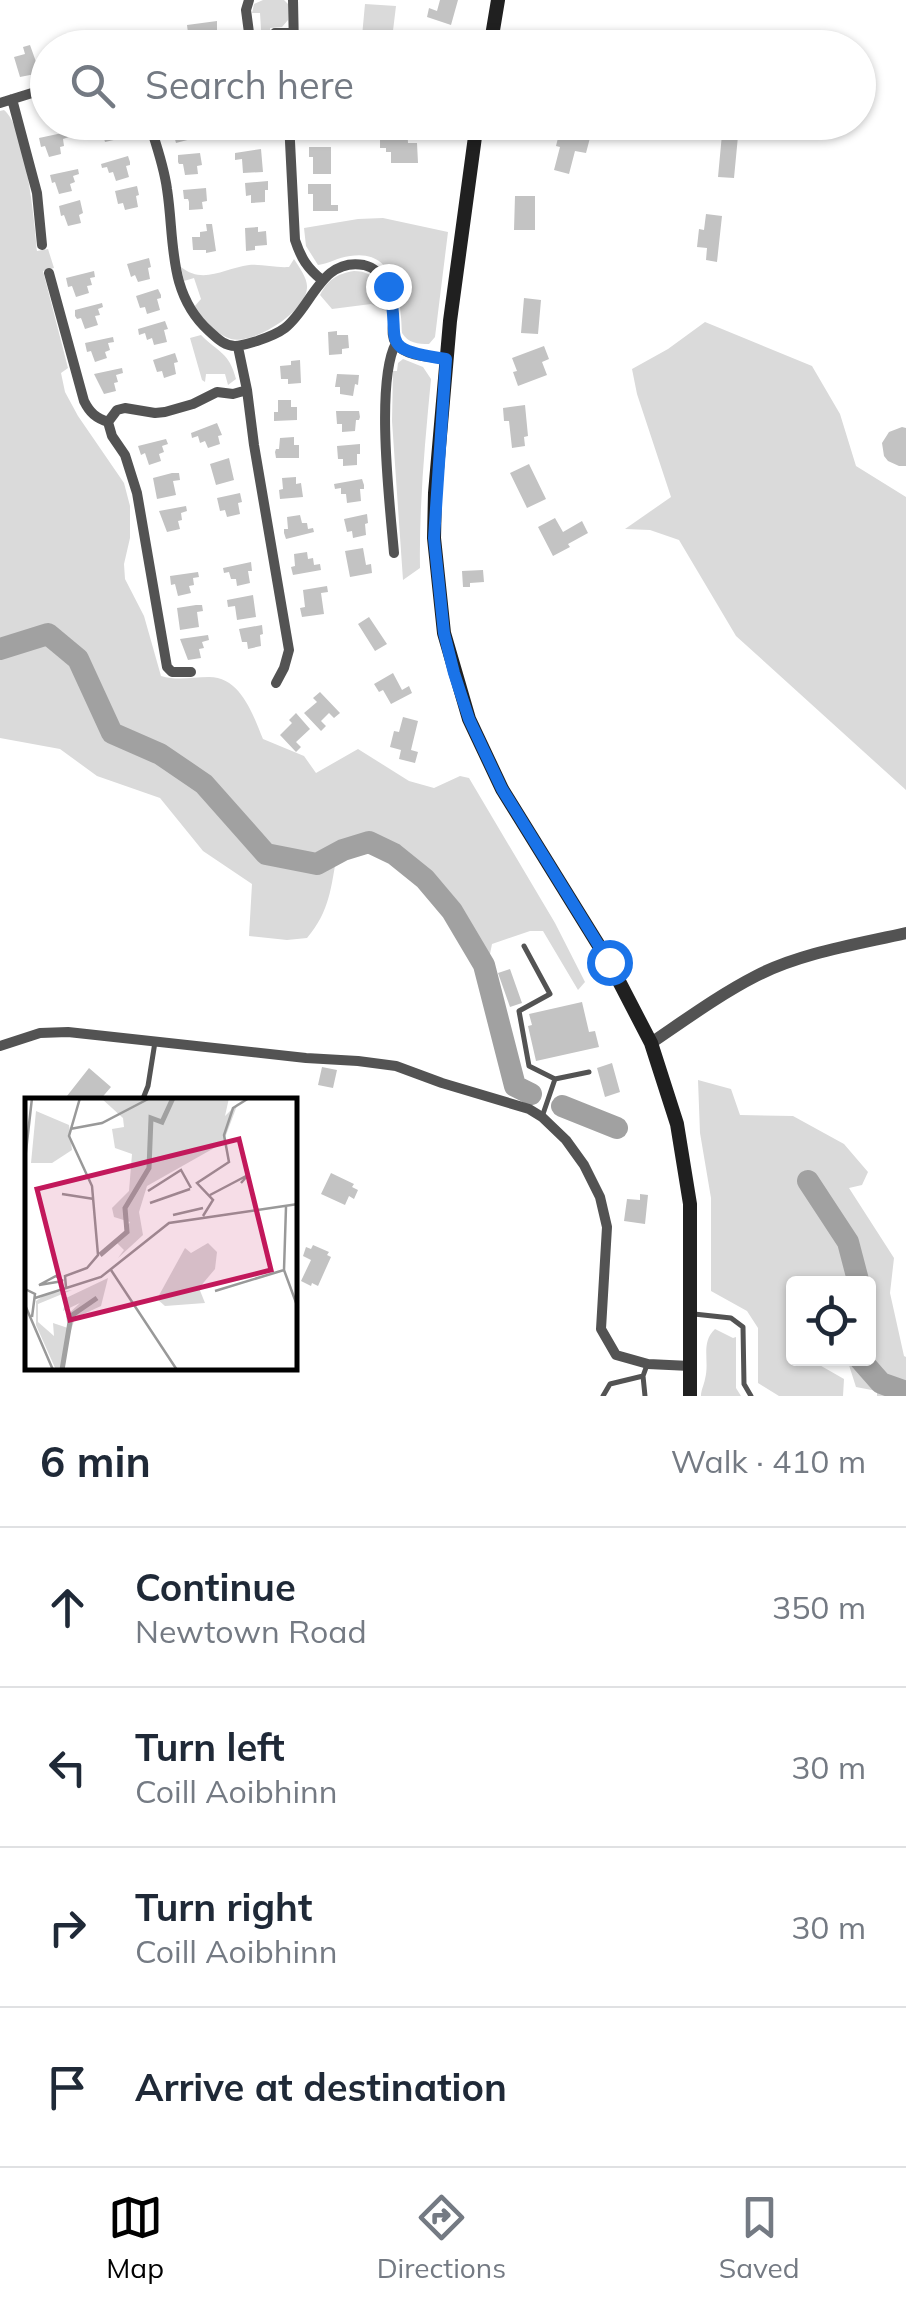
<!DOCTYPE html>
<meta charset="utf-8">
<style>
body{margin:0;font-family:Mulish,sans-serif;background:#f2f2f3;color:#1f2937}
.controls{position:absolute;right:30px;bottom:30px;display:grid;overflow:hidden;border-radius:10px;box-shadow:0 2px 8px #0004}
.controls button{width:90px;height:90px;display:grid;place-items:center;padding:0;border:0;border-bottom:2px solid #e0e1e3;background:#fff;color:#1f2937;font:50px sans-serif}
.stop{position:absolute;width:30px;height:30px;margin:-22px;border:8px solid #1a73e8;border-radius:50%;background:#fff}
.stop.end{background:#1a73e8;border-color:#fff;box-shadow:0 2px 10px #0008}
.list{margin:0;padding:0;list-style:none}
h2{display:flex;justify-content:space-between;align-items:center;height:130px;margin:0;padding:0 40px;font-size:42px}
h2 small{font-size:32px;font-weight:400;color:#747a83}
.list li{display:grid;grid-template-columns:65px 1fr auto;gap:30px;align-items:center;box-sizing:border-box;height:160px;padding:0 40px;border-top:2px solid #e0e1e3}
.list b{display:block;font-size:38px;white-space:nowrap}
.list p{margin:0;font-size:32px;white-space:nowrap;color:#747a83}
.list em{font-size:32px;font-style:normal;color:#747a83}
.icon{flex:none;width:55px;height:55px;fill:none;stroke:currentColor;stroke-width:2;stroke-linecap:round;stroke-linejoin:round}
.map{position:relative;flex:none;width:906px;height:1396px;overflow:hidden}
.search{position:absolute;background:#fff;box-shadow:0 2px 8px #0004;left:30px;right:30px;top:30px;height:110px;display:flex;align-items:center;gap:25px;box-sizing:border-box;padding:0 35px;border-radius:55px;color:#747a83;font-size:38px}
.sheet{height:770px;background:#fff}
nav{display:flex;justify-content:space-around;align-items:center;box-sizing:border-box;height:140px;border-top:2px solid #e0e1e3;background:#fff;font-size:28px;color:#747a83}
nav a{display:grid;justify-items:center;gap:5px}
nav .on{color:#000}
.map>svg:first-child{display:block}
.green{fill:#dadada}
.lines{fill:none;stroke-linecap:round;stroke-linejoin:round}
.river{stroke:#a1a1a1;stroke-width:22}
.building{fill:#c3c3c3}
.service{stroke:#535353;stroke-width:5}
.minor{stroke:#535353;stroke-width:10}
.tertiary{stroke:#535353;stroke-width:12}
.secondary{stroke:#202020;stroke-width:14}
.route{stroke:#1a73e8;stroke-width:12}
.inset-river{fill:none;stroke:#a1a1a1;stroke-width:5}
.inset-road{fill:none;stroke:#999;stroke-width:2.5}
.view{fill:#c2185b;fill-opacity:0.15;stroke:#c2185b;stroke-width:5}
.inset-edge{fill:none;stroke:#000;stroke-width:5}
</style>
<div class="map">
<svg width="906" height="1396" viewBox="0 0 906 1396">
<rect width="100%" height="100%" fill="#fff"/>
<path class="green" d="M284 0 288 4V20L282 27 270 28 271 36 283 37 289 47H256L262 45 260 13H252L254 4 263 0Z
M365 4 396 6 391 47H361Z
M4 110C25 126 35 222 37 251L48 249 54 268 43 271 68 368 61 373 65 392 78 416 124 483 130 506V538L124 564 125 579 144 616 161 676C178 681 192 677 209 677 241 677 253 715 263 739L304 756 316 773 358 749 409 781 434 788 460 776 469 778 555 923 585 982 578 990 543 931H530L492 944 490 954 484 965C450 908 429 874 369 842L337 854C331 887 330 911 307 938L287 940 249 936 252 884 203 851 160 798 97 776 60 749 0 738V111Z
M383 218 448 232 435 337 429 344C418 344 408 343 402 333 401 300 396 248 350 256 338 257 329 264 318 265L306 246 304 228 358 219Z
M294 259C299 267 308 279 307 288 306 312 253 345 231 339 217 335 202 319 194 307L201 299 194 278 184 281 181 267C203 285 225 268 249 265 263 264 276 268 289 267Z
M354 271C378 271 383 290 386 311L371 304 332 309 320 295C328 280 336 274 354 271Z
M705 322 812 366 840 414 856 466 906 497V790L736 636 679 540 650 530 625 529 671 497 637 394 632 369 668 349Z
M201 335C219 353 229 352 236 379L228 385 225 374H206L205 382 202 380 190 338Z
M403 359 423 367 431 379C425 442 419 505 420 568L403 580 392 421 393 371H397L398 363Z
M698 1080 731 1089 740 1115 793 1116 844 1144 868 1172 862 1185 849 1188 894 1258 890 1293 904 1356 906 1357V1396H877V1391L856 1387 847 1359 868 1358V1284H794V1358L809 1359 844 1379 843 1396H779L758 1383V1328L747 1311 711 1291V1198L700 1133Z
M715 1329 733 1338 736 1337V1388L741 1396H701C701 1390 704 1385 705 1379 710 1361 700 1343 715 1329Z"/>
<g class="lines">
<path class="river" d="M0 649 48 634 78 659 112 733 160 754 204 784 266 854 317 864 343 850 369 842 394 854 425 879 452 911 484 965 515 1086 531 1094
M562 1106 617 1128
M808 1181 848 1242 859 1284
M859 1358 881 1383 906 1392"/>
</g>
<path class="building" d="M440 0H458L451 25 427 17 429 8 437 11Z
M217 21V41L196 43 195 32 188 33 187 25Z
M309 30H332V48H314V39H309L308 37Z
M404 31 436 37 434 48H407L408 45 401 44Z
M30 45 40 73 20 77 14 57 25 54 23 47Z
M100 122H118L119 126 116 127 118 139 105 142 103 135 99 137 97 130 91 131 89 126Z
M173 122H191L195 138 176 143 171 125Z
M238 122H256L257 137 244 139 243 131 238 132Z
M561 126 591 134 586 153 575 151 569 174 554 170 560 147 556 146Z
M380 127H407L408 143H417L418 163H391V152H386V148H380Z
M67 132 69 137 63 139 64 146 60 147 61 154 49 157 45 146 41 147 39 138Z
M722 134 738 136 734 178 718 177Z
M309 147H331V174H313V157H309Z
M261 149 263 172 243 173 242 159 235 160V153Z
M200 153 202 165 197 166 198 174 185 175 183 164H179L178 162V155Z
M128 156 130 162V165L126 166 129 177 116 181 113 172 109 173 107 167 102 168 101 164Z
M78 169 79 174 73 176 75 182 70 184 72 191 59 194 55 182 52 183 50 175Z
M268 181V190H265V202L251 203V195L246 196 245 183Z
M308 184H331V205H338V211H313V194H308Z
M137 186 139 195 136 196 138 207 125 210 123 203 118 204 115 191Z
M206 188 207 201 202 202 203 209 189 210V202L188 199H184L183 190Z
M515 196H535V230H514Z
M80 200 83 213 79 215 81 223 68 226 64 215 61 216 59 206Z
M706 214 722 216 717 262 706 260 707 248 697 247 699 229 704 230Z
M206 224H212L216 251 206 253V250H193L192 237H200V232L207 231Z
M258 227V232L266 231 267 245 255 246V250L246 251 245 228Z
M149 258 151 267 148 268 150 279 138 282 135 275 131 277 127 264Z
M94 271 95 277 90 278 92 285 87 286 89 293 76 297 72 286 68 287 66 278Z
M158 289 161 295V298L157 299 160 310 147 314 145 307 140 308 136 296Z
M524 298 541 300 538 334 521 333Z
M102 303 103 307 98 309 100 315 95 316 98 325 85 329 81 318 77 319 75 316V310Z
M165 321 168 329 164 330 167 342 154 345 152 338 147 340 145 333 139 335 138 329Z
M337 331V335H348L349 348 342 349V354L329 355 328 332Z
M113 337 114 342 108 343 110 350 105 352 107 358 95 362 91 351 87 352 85 343Z
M544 346 549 359 542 362 547 375 518 386 513 372 517 371 512 358Z
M175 353 178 362 174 363 176 374 164 378 162 371 157 372 153 360Z
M300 360 301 383 288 384V379H281L280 366 291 365V361Z
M122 368 123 373 116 375 118 382 114 383 116 391 104 394 94 374Z
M337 374 359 375 358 385 355 384 353 396 340 394V387H335Z
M278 400H291V407H297V420L274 421V412H278Z
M525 405 528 436 524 437 525 446 512 448 509 421H504L503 408Z
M336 411H359L360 417 359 420H356L355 431 342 432V424H337Z
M217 423 222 435 218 436 220 444 208 448 205 441 200 443 198 436 192 438 191 433Z
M902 427 906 428V466H899L888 461 884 456 882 443 889 432Z
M294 437V445H299V458H276L275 452 276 449H279L280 438Z
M166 439 168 444 162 446 164 452 159 454 161 461 149 465 145 453 141 455 138 446Z
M360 444V454H357V465L343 466V459H338L337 446Z
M229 458 234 480 216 485 210 464Z
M529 464 546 499 527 508 510 473Z
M172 473H179L180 480 173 481 176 495 157 499 153 478Z
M296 477V484L301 483 303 497 280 499 279 490 283 489 282 478Z
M362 479 364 485V489H360L361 501 347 503 346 494H341V488L335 489 334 484Z
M240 493 242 502 238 503 240 514 227 517 225 510 220 511 217 498Z
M186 506 187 511 181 513 182 520 178 521 180 529 167 532 159 511Z
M367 514 368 523 365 524 366 535 353 538 352 531 347 532 344 519Z
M300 515 302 523H307L308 529 313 528 314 532 286 539 284 533V529H288L287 517Z
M555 518 563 532 582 521 588 533 568 544 570 547 553 556 538 527Z
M363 548 366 565 371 564 372 573 350 577 345 551Z
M307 552 308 559 313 558 314 565 320 564 321 570 293 575 291 567 295 566 294 554Z
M251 562 252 571H248L250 583 237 586 236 579H231L229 572 224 573 223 568Z
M483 570 484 582 470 583V587H463L462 571Z
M198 572 199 577 193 578 194 585 189 586 191 593 178 596 175 584 171 585 170 576Z
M327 586 328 592 321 593 324 614 302 617 300 608 305 607 303 590Z
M253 595 256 617 237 620 235 606 228 607 227 600Z
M196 605H202L203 611 197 612 199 627 180 630 177 608Z
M369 617 387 644 375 651 358 624Z
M262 625 263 634 260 635 261 646 248 649 247 642H242L239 629Z
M208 635 209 640 202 642 204 648 199 649 201 658 188 660 180 639Z
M393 673 402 690 409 686 412 693 391 704 383 690 379 692 374 684Z
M320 692 340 713 334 718 329 713 321 721 326 726 321 731 304 713 317 702 313 698Z
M296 713 310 729 296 742 301 747 296 752 280 735 292 723 289 720Z
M403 717 418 721 411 750 418 752 415 763 399 759 401 750 390 747 394 731 399 732Z
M510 969 522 1003 510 1007 498 973Z
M582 1002 589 1032 595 1031 599 1047 536 1061 528 1026 532 1025 529 1014Z
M612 1063 620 1092 605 1097 597 1068Z
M322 1067 337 1070 333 1088 318 1085Z
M89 1068 111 1087 99 1101H63Z
M331 1173 354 1184 352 1187 358 1190 354 1199 349 1196 345 1205 321 1194Z
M640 1194 648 1195 645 1224 624 1221 627 1199 640 1200Z
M313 1245 329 1252 327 1255 331 1257 318 1286 312 1283 311 1286 301 1281 311 1260 303 1256 306 1247 311 1249Z"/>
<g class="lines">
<path class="service" d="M524 946 550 994 519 1011 529 1066 555 1079
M142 1101 148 1086 155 1042
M543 1114 555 1079 589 1072
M694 1314 731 1318 743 1327 744 1384 751 1396
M603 1396 610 1384 643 1376
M645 1396 643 1376 647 1365"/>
<path class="minor" d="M249 0 246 10 251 48
M293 0 294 48
M275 33H294
M12 99 37 193 42 245
M0 103 48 88
M149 122C156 144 164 166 167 189 175 240 167 293 209 331 217 338 224 346 235 346 242 346 250 343 257 341 266 338 277 334 285 328 312 307 321 257 364 265 385 270 392 294 393 314 394 324 390 335 396 344 406 357 432 357 446 359
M289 122 295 240C301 258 307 268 322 280
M49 273 84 401C90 413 96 418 108 422
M238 347 247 390 254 445 289 650 284 668 276 683
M394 553C390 506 375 382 396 343
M191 672H172L167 667 137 493 125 455 112 436 108 422 117 410 125 408 155 413 165 412 193 404 217 392 233 394 247 390
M0 1046 40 1033 68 1032 306 1058 358 1061 396 1066 442 1083 529 1109 542 1117 566 1140 584 1165 600 1197 607 1227 601 1329 616 1355 648 1364 690 1366"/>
<path class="tertiary" d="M651 1043C685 1020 719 995 756 976 800 953 858 944 906 933"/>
<path class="secondary" d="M490 48 498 0
M477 122 450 321 435 493 434 538 444 633 469 719 502 789 609 962 651 1043 677 1124 690 1204V1396"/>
</g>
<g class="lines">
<path class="route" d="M388 286C404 340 372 349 446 359L434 538 444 633 454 673 469 719 502 789 609 962"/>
</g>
<g transform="translate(25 1098)">
<rect width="272" height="272" fill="#fff"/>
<path d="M76 0H204L200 18 213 5 198 45 122 88 114 114 118 137 93 160 99 152 92 145 105 124 89 119 87 110 104 93 107 56 90 50 87 31 99 29 98 20ZM11 13 44 27 47 52 27 65H6ZM183 145 192 154 190 171 174 190 180 205 140 208 132 201 160 150 166 155ZM83 180 76 208 50 220 36 264 41 272H31L11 227V203L21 196 47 192 13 206V224L29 238 28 225 43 230 41 218 55 205 38 213 41 200Z" fill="#dadada"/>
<path class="inset-river" d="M75 157 102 134 100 110 124 70 126 20 137 24 148 0M37 272 46 218 72 200"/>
<path class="inset-road" d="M45 31 77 25 125 0M0 62 7 0M123 93 156 72 166 90M37 96 69 101M185 97 223 77 216 85M125 105 165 91M261 109 259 172 273 210M148 117 178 110M178 118 188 102 172 85 204 64 199 37 208 10 224 0M86 172 152 272M38 183 31 178 14 187 38 183M41 189 40 178 62 170 73 157 67 88 44 38 55 0M0 191 10 196 7 219M190 193 259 172M10 200 76 179 144 125 273 106M0 207 28 272"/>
<path class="view" d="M214 41 246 172 45 222 12 91Z"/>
<rect width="272" height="272" class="inset-edge"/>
</g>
</svg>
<div class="controls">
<button><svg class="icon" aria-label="locate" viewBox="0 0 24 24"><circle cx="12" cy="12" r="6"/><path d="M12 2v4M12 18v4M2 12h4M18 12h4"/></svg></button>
</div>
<div class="stop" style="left:609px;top:962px"></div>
<div class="stop end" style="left:388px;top:286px"></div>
<div class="search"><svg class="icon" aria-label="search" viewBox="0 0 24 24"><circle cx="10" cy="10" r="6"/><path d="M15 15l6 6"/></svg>Search here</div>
</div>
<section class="sheet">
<h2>6 min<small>Walk · 410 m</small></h2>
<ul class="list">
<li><svg class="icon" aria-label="ahead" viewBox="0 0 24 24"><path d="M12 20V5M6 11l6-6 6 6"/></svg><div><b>Continue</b><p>Newtown Road</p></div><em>350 m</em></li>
<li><svg class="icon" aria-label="left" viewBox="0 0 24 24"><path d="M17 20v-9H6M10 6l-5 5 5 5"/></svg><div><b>Turn left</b><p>Coill Aoibhinn</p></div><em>30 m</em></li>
<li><svg class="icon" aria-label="right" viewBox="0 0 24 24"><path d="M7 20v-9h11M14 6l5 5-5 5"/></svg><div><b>Turn right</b><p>Coill Aoibhinn</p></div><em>30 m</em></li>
<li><svg class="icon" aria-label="arrive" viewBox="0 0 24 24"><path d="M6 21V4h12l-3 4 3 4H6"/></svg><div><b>Arrive at destination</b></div></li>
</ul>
</section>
<nav>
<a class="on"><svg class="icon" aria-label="map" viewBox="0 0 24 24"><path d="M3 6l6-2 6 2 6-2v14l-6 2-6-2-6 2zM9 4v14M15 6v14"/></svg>Map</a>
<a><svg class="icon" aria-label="directions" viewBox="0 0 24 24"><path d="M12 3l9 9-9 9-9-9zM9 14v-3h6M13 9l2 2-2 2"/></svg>Directions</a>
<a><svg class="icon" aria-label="saved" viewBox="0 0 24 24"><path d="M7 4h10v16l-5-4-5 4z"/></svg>Saved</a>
</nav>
